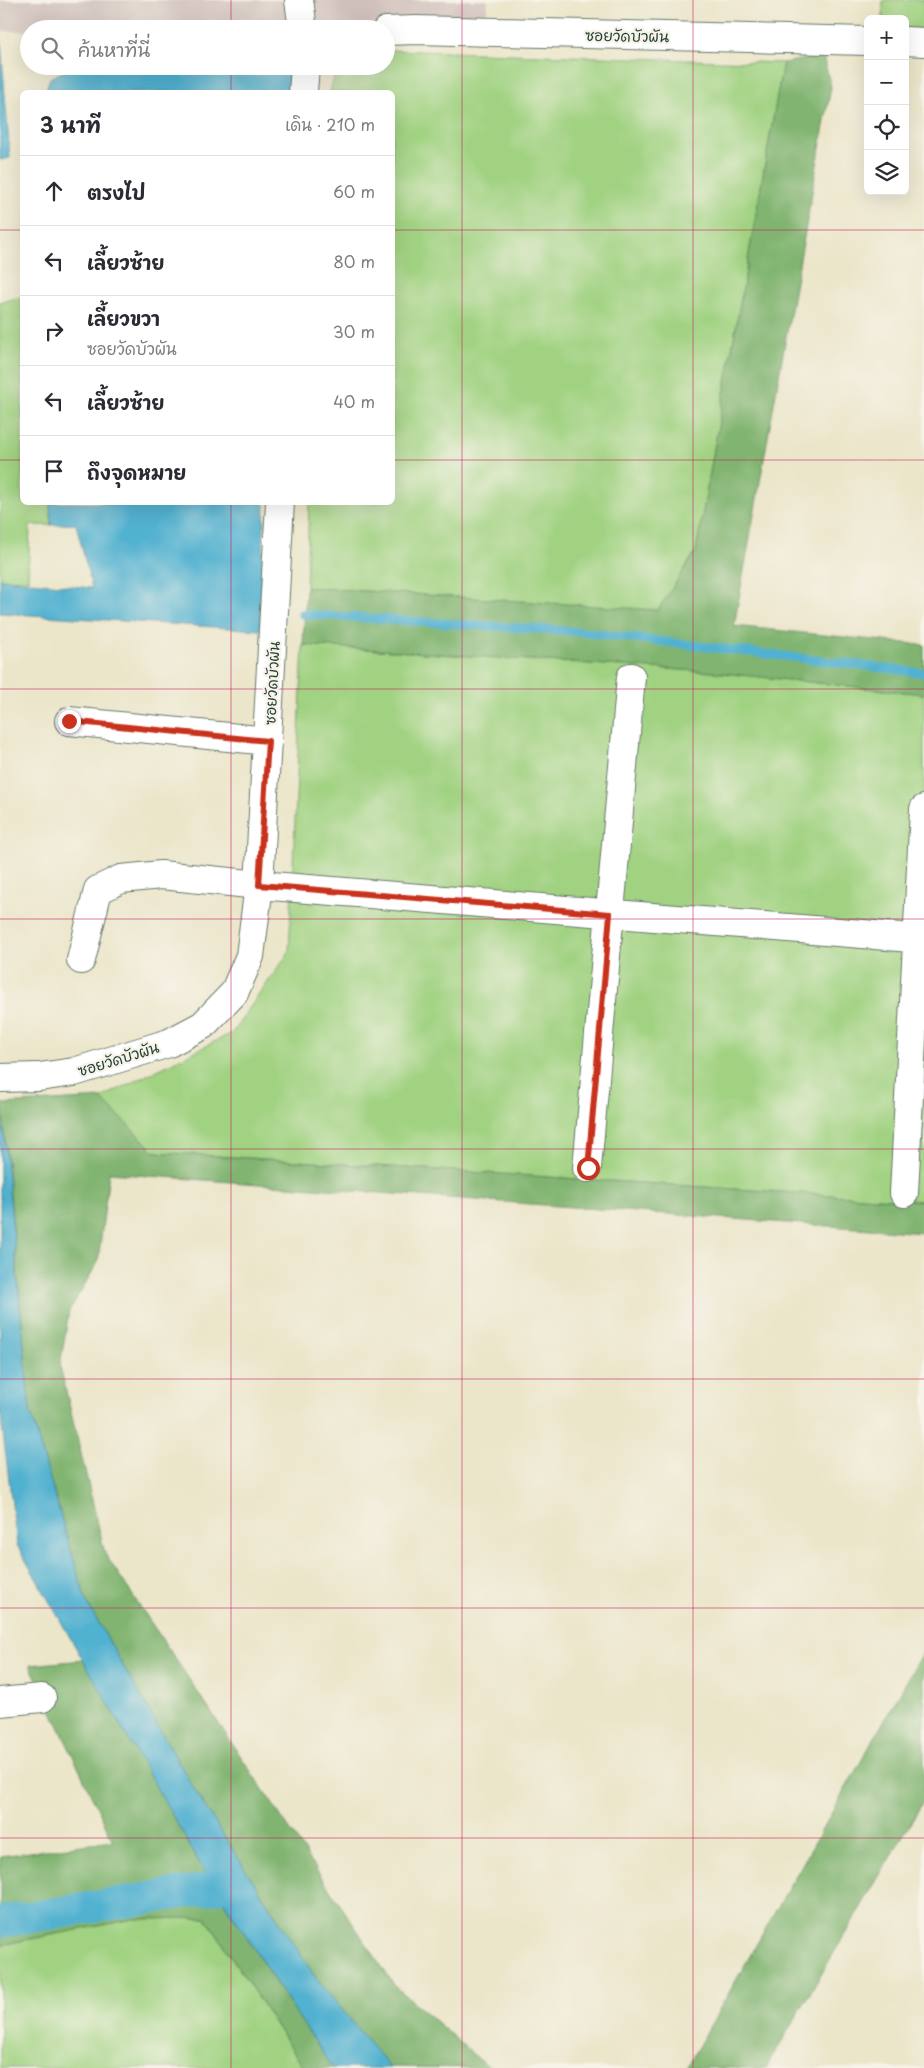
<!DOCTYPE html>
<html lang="th">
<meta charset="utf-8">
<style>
body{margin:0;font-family:"Playpen Sans","Playpen Sans Thai",sans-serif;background:#f7f7f7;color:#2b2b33}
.controls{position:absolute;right:15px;top:15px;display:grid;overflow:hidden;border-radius:8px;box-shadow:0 5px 20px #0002}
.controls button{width:45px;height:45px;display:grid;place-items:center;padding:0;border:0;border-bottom:1px solid #e1e1e2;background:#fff;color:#2b2b33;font:25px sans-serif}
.stop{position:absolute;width:15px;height:15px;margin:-11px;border:4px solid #c8321e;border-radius:50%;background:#fff}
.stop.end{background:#c8321e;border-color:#fff;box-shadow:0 1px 5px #0008}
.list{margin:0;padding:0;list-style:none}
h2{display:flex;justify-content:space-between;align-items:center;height:65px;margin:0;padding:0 20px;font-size:21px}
h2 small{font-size:16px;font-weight:400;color:#7c7c81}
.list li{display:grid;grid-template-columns:32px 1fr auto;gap:15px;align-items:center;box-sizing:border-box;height:70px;padding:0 20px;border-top:1px solid #e1e1e2}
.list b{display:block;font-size:19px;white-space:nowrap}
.list p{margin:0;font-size:16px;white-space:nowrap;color:#7c7c81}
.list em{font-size:16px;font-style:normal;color:#7c7c81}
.icon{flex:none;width:28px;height:28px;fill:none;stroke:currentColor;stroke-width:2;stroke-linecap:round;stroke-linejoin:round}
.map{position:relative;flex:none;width:924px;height:2068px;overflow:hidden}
.search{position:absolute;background:#fff;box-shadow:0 5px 20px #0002;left:20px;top:20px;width:375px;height:55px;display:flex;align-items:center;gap:12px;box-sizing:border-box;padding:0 18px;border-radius:28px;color:#7c7c81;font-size:19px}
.panel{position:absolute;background:#fff;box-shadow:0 5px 20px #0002;left:20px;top:90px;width:375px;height:415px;border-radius:8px}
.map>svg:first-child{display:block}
.industrial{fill:#d0c0bb}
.green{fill:#a0d281;stroke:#60885a}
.forest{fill:#80b46f;stroke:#507852}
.water{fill:#51b1d0;stroke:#387782}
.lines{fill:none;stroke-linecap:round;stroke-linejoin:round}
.stream{stroke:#51b1d0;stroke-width:9}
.canal{stroke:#51b1d0;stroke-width:32}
.minor-casing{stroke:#667868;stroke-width:30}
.minor{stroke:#fff;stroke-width:28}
.route{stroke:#c8321e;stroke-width:6}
.grid{fill:none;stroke:#c2185b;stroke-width:1;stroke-opacity:0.55}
.labels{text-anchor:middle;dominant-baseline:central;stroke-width:4.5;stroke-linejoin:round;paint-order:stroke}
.street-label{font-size:15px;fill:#1f3d34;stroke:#f7f3e8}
</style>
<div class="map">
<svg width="924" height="2068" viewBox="0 0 924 2068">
<rect width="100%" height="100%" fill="#f7f3e8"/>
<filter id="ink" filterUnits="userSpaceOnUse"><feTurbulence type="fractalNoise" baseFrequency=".02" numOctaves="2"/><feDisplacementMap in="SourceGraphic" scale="10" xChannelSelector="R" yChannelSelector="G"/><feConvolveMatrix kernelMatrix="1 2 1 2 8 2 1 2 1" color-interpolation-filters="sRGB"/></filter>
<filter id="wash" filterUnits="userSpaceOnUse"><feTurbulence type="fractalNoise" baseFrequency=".0096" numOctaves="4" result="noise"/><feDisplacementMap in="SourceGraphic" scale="20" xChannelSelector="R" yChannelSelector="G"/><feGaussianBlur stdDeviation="1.12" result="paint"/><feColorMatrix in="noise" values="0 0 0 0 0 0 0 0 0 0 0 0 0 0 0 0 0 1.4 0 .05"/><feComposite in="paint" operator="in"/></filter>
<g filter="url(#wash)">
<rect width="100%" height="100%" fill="#ebe5c9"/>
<path class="industrial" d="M0 0H488L486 22 134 29H29V31H0Z"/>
<path class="green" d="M883 0H924V29H905V19H883Z
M386 50 783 63 696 551 658 611 306 587 309 503 392 502V92H330L336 71 343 66H386Z
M22 297V502L50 503 51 525H30L28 580 0 579V302Z
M303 645 713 672 924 694V1201L155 1152 101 1098 232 1033 289 952Z
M206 1918 304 2068H0V1945L133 1919Z"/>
<path class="forest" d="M823 56 831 87 734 626 924 645V694L712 672 303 645 306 587 658 610 696 551 783 63Z
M101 1098 155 1152 924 1201V1233L109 1173 98 1262 69 1311 60 1366 105 1554 394 1985 489 2068 388 2067 316 1978 198 1796 86 1601 30 1411 2 1104Z
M924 1651V1800L766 2068H686Z
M84 1660 203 1869 285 1997 334 2068H304L206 1918 133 1919 0 1945V1856L113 1841 30 1665Z"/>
<path class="water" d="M0 31 10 158 0 160Z
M74 66H287L292 67 291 92H45L50 78Z
M50 503H265L260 630 0 613V579L92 588 76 524 51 525Z
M0 1093 30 1411 86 1601 198 1796 316 1978 390 2068H333L285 1997 203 1869 17 1545 0 1408Z"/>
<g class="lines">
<path class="stream" d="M302 614 583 632 924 673"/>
<path class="canal" d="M0 1922 232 1885"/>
</g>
</g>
<g filter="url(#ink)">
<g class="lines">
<g class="minor-casing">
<path id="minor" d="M299 0 303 29
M386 31 416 30 868 41
M905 41 924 42
M303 92 305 66
M69 721 268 741
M81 960 98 890 121 879 161 875 259 885 924 939
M0 1078 39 1077 74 1072 169 1043 203 1025 234 993 250 956 259 885 280 502
M587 1168 631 677
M904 1193 924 809
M0 1702 42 1698"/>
</g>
<use href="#minor" class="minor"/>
</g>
</g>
<g class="lines" filter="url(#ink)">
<path class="route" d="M69 721 268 741 259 885 610 914 588 1168"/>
</g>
<path class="grid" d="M231 0V29M462 0V2068M693 0V2068M231 66V92M0 230H22M392 230H924M0 460H22M392 460H924M231 502V2068M0 689H924M0 919H924M0 1149H924M0 1379H924M0 1608H924M0 1838H924"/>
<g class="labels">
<g class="street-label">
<text transform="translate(627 35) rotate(1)">ซอยวัดบัวผัน</text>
<text transform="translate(271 683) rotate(-87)">ซอยวัดบัวผัน</text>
<text transform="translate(118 1058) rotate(-17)">ซอยวัดบัวผัน</text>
</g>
</g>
</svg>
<div class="controls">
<button>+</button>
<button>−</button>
<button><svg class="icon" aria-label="locate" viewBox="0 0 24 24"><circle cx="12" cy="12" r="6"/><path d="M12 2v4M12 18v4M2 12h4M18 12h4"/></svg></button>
<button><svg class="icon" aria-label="layers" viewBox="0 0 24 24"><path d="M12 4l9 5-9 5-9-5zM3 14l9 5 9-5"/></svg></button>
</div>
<div class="stop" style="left:588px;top:1168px"></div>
<div class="stop end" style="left:69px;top:721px"></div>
<div class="search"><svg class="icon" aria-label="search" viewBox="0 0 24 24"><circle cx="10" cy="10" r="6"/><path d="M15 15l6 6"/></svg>ค้นหาที่นี่</div>
<section class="panel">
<h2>3 นาที<small>เดิน · 210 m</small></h2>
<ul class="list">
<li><svg class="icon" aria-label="ahead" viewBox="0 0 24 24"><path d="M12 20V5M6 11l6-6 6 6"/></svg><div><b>ตรงไป</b></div><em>60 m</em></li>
<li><svg class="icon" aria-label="left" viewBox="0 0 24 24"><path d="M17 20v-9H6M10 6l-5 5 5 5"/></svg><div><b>เลี้ยวซ้าย</b></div><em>80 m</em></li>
<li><svg class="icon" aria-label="right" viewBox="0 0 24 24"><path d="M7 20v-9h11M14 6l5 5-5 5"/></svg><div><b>เลี้ยวขวา</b><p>ซอยวัดบัวผัน</p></div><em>30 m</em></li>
<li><svg class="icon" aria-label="left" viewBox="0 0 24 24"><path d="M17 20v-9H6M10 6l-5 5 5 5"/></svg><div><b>เลี้ยวซ้าย</b></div><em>40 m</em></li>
<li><svg class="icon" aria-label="arrive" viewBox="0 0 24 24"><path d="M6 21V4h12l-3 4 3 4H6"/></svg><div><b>ถึงจุดหมาย</b></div></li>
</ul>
</section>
</div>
